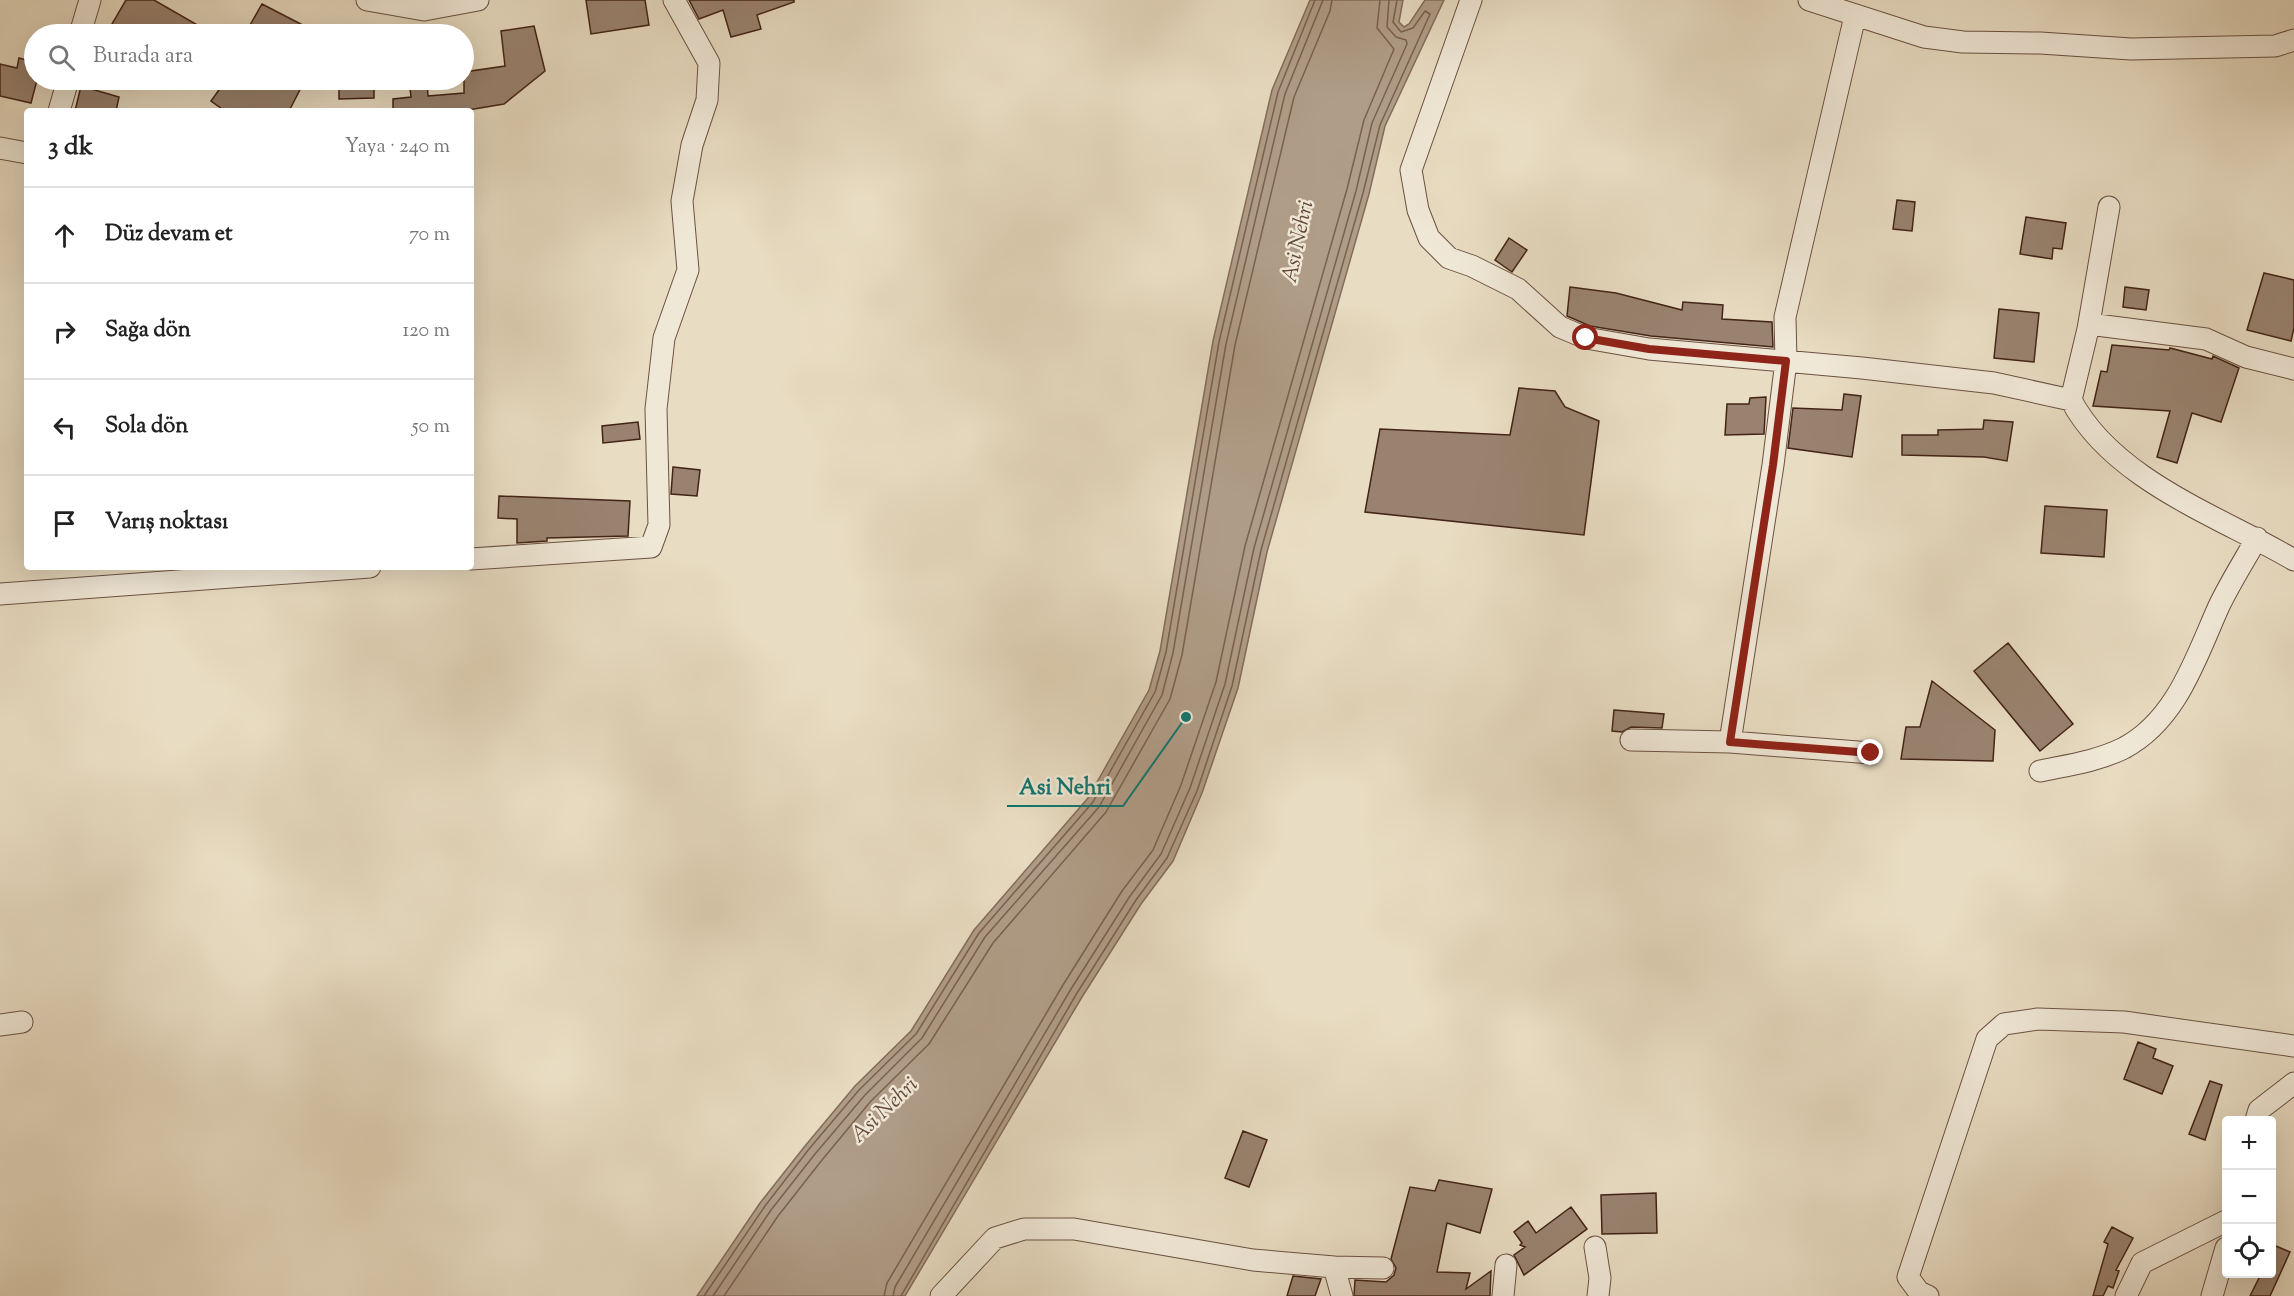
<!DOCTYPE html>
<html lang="tr">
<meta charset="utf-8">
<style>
body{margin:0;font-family:"Sorts Mill Goudy",serif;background:#f6f6f6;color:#222}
.controls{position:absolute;right:18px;bottom:18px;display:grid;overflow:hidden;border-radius:6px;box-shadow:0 6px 24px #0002}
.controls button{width:54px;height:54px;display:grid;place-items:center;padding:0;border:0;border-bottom:2px solid #e0e0e0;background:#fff;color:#222;font:30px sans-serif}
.stop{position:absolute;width:18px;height:18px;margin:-14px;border:4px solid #8f2418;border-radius:50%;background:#fff}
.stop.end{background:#8f2418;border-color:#fff;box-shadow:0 2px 6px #0008}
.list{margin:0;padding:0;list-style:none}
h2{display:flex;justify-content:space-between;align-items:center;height:78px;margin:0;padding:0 24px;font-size:26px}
h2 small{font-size:20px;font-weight:400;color:#767676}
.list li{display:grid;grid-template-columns:39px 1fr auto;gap:18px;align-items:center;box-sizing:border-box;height:96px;padding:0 24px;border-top:2px solid #e0e0e0}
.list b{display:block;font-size:22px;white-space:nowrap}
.list em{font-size:20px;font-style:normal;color:#767676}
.icon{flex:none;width:33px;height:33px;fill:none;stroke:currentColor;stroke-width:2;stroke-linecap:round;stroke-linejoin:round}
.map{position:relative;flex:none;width:2294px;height:1296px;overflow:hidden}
.search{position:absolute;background:#fff;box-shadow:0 6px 24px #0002;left:24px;top:24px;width:450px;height:66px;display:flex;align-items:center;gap:15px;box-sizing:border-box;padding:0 21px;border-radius:33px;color:#767676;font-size:22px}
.panel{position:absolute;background:#fff;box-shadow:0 6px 24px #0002;left:24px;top:108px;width:450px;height:462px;border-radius:6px}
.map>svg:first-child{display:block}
.water{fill:#b09d88;stroke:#846c5b;stroke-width:1.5}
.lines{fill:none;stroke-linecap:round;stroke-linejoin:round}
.shore{stroke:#7a6050;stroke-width:1.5}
.building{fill:#998370;stroke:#432317;stroke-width:1.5}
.minor-casing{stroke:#6c5142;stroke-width:23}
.minor{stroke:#f0e8d7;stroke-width:21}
.route{stroke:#8f2418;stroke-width:8}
.labels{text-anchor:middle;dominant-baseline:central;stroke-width:5;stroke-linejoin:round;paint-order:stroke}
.water-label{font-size:22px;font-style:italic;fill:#644839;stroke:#f0e8d7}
.leader{fill:none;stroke:#0f766e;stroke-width:2}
.callout-dot{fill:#0f766e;stroke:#f0e8d7;stroke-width:2}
.callout-label{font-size:22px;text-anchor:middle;font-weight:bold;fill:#0f766e;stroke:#f0e8d7;stroke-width:5;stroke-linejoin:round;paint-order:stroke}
</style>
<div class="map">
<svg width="2294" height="1296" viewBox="0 0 2294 1296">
<rect width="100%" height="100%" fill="#e8dcc2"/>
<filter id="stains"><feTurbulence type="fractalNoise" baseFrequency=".00333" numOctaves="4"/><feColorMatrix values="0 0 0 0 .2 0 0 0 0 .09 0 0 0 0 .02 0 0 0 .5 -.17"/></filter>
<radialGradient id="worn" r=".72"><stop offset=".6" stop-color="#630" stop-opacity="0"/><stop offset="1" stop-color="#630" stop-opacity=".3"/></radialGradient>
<path class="water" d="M1310 0H1403L1399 22 1404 27 1409 24 1425 0H1444L1385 126 1369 194 1267 552 1238 688 1202 793 1173 861 1141 904 1082 997 905 1296H697L760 1203 805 1146 855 1086 911 1031 974 930 1088 798 1149 690 1160 651 1213 341 1272 90Z"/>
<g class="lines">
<path class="shore" d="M704 1296 765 1206 809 1149 859 1090 916 1034 979 933 1093 802 1155 692 1166 652 1219 342 1278 92 1315 0
M713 1296 771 1210 815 1154 865 1095 922 1038 985 937 1099 807 1162 695 1173 653 1226 344 1285 94 1323 0
M724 1296 778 1216 822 1160 871 1101 929 1044 993 943 1106 812 1170 699 1182 655 1235 345 1294 97 1330 11 1332 0
M884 1296 887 1283 1063 985 1122 891 1153 850 1181 785 1216 682 1245 546 1347 189 1364 120 1394 49 1377 28 1380 0
M893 1296 895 1287 1071 989 1130 896 1161 854 1190 788 1225 684 1254 548 1356 191 1372 123 1407 44 1406 40 1396 37 1387 27 1389 0
M901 1296 1077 993 1136 900 1167 858 1197 791 1232 686 1261 550 1363 193 1380 125 1430 14 1425 11 1413 28 1401 32 1393 22 1397 0"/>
</g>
<path class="building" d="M126 0H154L213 34H129L112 24Z
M586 0H645L649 25 591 34Z
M689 0H794V2L757 15 761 29 731 37 723 10 699 19Z
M262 4 320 34H245Z
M534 26 545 71 504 104 462 111H393V99L411 97 409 80H427L428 96 464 93V72L505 66 501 31Z
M19 58 34 62V80H37L31 103 0 96V64L17 68Z
M226 80H305L289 111H225L211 101Z
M339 80H374V98L339 99Z
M81 86 119 97 116 111H75Z
M1897 200 1915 202 1912 231 1893 229Z
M2026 217 2066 223 2062 249 2053 248 2052 259 2020 254Z
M1509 238 1527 250 1512 272 1495 260Z
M2264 273 2294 280V328L2291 341 2247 330Z
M1570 287 1616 293 1682 310 1683 302 1723 305 1722 319 1772 322 1773 347 1651 336 1590 326 1567 316Z
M2125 287 2149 290 2146 310 2123 307Z
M1999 309 2039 313 2034 362 1994 358Z
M2112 345 2169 350 2170 348 2212 359 2213 356 2239 368 2221 422 2192 413 2177 463 2157 457 2170 411 2093 406 2101 371 2107 372Z
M1519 388 1555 391 1565 407 1599 421 1584 535 1365 512 1380 429 1510 435Z
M1844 394 1861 396 1852 457 1788 448 1793 408 1842 410Z
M1766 397 1764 434 1725 435 1727 404H1749L1750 398Z
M1984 420 2013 422 2007 461 1984 457 1902 455V435H1938V430L1983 429Z
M638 422 640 439 603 443 602 426Z
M673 467 700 470 697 496 671 494Z
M499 496 630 501 628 536 547 538V541L517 543V519L498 518Z
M2045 506 2107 510 2104 557 2041 553Z
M2008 643 2073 724 2040 751 1974 671Z
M1932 681 1995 730 1993 761 1901 759 1906 727H1920Z
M1614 710 1664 714 1662 728 1631 727 1622 732 1612 731Z
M2138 1042 2156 1049 2153 1058 2173 1066 2162 1094 2124 1079Z
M2210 1081 2222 1085 2205 1140 2189 1134Z
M1243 1131 1267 1140 1249 1187 1225 1178Z
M1439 1180 1492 1189 1480 1233 1447 1223 1437 1272 1470 1273 1466 1289 1491 1271 1490 1296H1354L1355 1280 1386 1282 1394 1275 1396 1268 1391 1259 1410 1187 1435 1191Z
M1656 1193 1657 1233 1602 1234 1601 1195Z
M1571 1207 1587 1229 1524 1275 1514 1255 1525 1247 1520 1245 1522 1243 1514 1232 1528 1221 1536 1233Z
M2112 1227 2133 1238 2116 1270 2119 1271 2113 1288 2108 1286 2103 1296H2093L2108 1244 2104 1242Z
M2271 1244 2290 1252 2270 1296H2250L2261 1274H2271Z
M1293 1276 1321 1279 1315 1296H1287Z"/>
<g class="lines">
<g class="minor-casing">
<path id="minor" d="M367 0 424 10 478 0
M1471 0 1411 170 1418 210 1429 238 1449 258 1472 266 1518 289 1560 327 1586 338 1649 349 1862 368 1994 383 2071 400C2113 480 2219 516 2294 560
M1809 0 1924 37 1963 42 2040 43 2131 49 2275 46 2294 40
M80 34 90 0
M59 111 68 80
M0 148 27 153
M2089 324 2206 339 2246 357 2294 369
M2071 400 2088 329 2109 207
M471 559 651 547 659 525 656 409 664 338 688 270 682 201 692 145 707 100 709 63 674 0
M0 594 370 567
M1631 740 1730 742 1871 753
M1730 742 1773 465 1786 361 1785 317 1855 16
M2040 771C2069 765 2098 761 2124 748 2177 720 2196 657 2219 606 2230 583 2244 561 2257 538
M0 1025 22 1022
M2256 1120 2259 1110 2294 1083
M1595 1247 1600 1278 1598 1296
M1334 1267 1383 1268
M941 1296 995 1238 1024 1229H1074L1253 1260 1334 1267 1342 1296
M1503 1296 1506 1265
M1928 1296 1919 1292 1908 1277 1987 1039 2004 1024 2038 1019 2124 1022 2294 1046
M2126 1296 2142 1263 2226 1221
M2212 1296 2226 1248"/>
</g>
<use href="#minor" class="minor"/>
</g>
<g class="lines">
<path class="route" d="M1586 338 1649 349 1786 361 1773 465 1730 742 1871 753"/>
</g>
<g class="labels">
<g class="water-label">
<text transform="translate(1299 242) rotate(-78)">Asi Nehri</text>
<text transform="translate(885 1111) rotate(-44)">Asi Nehri</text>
</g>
</g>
<path class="leader" d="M1186 717L1123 806H1007"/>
<circle class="callout-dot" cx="1186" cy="717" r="6"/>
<g class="callout-label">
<text x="1065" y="794">Asi Nehri</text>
</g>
<rect width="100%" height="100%" filter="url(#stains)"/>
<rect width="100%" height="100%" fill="url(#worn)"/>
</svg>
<div class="controls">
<button>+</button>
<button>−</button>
<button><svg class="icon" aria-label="locate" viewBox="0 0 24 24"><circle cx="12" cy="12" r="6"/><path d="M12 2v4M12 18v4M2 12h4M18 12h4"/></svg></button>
</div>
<div class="stop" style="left:1586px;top:338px"></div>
<div class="stop end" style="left:1871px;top:753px"></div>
<div class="search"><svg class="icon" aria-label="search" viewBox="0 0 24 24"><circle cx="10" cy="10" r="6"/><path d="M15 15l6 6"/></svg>Burada ara</div>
<section class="panel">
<h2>3 dk<small>Yaya · 240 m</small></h2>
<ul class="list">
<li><svg class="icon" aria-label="ahead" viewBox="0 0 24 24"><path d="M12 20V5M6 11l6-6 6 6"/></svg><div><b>Düz devam et</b></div><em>70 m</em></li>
<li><svg class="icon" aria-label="right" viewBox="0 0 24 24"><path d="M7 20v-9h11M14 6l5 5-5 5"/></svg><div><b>Sağa dön</b></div><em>120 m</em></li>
<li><svg class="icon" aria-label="left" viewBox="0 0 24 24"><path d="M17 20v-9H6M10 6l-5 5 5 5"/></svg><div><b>Sola dön</b></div><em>50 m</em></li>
<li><svg class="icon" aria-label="arrive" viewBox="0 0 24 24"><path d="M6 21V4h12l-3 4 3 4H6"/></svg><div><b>Varış noktası</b></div></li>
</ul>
</section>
</div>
